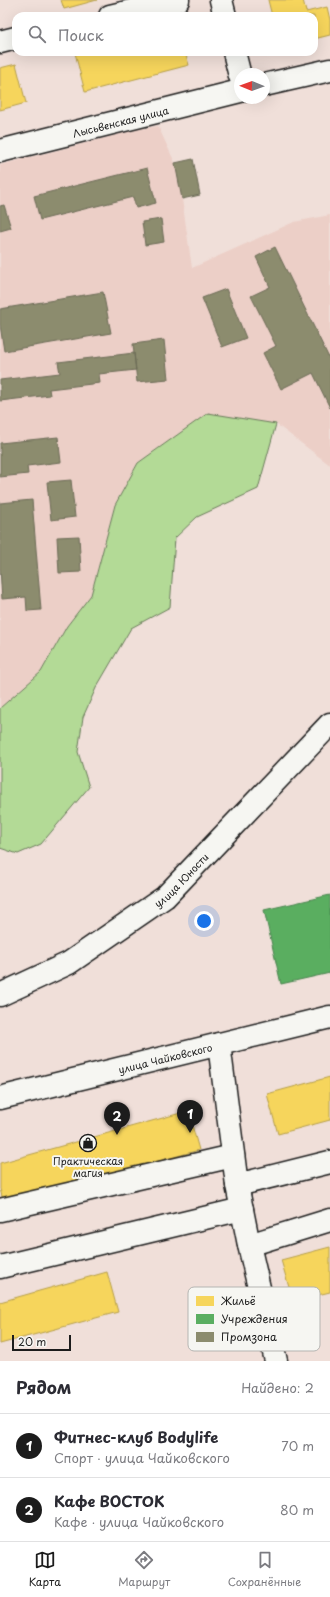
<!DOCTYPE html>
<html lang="ru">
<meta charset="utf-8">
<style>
body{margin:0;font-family:"Playpen Sans",sans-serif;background:#f2f2f3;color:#2b2b33}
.compass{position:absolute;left:234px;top:68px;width:36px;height:36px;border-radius:50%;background:#fff;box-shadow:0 4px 16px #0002;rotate:271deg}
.scale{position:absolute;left:12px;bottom:10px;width:59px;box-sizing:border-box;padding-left:4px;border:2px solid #1c1c1c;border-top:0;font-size:11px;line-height:14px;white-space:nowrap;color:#1c1c1c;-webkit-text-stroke:3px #f6f6f2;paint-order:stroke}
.you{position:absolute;left:204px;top:921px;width:14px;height:14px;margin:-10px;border:3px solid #fff;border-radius:50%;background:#1a73e8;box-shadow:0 0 0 6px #1a73e833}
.badge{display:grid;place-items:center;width:26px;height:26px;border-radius:50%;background:#1c1c1c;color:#fff;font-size:13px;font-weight:700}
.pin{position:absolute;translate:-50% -33px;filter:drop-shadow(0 1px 2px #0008)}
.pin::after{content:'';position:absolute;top:21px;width:14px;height:12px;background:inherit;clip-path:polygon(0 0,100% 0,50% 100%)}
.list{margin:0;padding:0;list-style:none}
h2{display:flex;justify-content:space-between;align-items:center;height:52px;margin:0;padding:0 16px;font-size:17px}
h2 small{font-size:13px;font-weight:400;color:#7c7c81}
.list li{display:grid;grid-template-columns:26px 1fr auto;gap:12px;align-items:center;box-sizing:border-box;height:64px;padding:0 16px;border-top:1px solid #e1e1e2}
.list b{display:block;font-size:15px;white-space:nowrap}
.list p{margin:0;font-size:13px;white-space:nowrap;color:#7c7c81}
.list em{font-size:13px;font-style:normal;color:#7c7c81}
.icon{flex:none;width:22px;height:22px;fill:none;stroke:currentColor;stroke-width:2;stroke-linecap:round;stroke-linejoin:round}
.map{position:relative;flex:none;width:330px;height:1361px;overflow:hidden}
.search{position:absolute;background:#fff;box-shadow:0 4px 16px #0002;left:12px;right:12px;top:12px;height:44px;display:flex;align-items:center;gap:10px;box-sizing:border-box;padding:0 14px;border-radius:12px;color:#7c7c81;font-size:15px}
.sheet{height:180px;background:#fff}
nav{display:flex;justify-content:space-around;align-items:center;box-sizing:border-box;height:56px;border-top:1px solid #e1e1e2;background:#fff;font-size:11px;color:#7c7c81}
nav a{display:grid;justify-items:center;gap:2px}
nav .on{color:#1c1c1c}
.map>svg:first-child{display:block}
.built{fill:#eccfc7}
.green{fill:#b3da96;stroke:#687b59}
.homes{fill:#f6d55c;stroke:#b59e49}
.public{fill:#5aae61;stroke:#47824c}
.industry{fill:#8c8c6e;stroke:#6a6a55}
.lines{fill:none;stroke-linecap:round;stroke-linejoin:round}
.minor-casing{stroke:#1c1c1c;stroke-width:25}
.major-casing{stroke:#1c1c1c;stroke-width:25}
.minor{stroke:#f6f6f2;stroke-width:22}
.major{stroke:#f6f6f2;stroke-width:22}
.labels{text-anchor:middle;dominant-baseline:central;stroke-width:4;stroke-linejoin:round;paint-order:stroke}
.street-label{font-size:10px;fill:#1c1c1c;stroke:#f6f6f2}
.poi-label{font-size:10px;fill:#1c1c1c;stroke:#f6f6f2}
.key{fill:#f6f6f2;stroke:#b5b5b2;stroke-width:1}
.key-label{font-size:11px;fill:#1c1c1c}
</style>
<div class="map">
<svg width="330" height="1361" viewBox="0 0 330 1361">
<rect width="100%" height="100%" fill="#f0dfd9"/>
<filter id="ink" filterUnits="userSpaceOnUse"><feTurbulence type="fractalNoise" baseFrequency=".025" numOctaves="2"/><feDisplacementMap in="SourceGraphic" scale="8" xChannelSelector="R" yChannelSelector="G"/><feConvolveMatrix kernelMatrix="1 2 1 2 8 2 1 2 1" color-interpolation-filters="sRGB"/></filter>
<g filter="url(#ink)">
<path class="built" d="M158 126 175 163 193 159 200 195 182 199 192 268 294 222 330 215V465L276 424 167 443 138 463 115 505 91 595 67 626 41 672 0 708V165L140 129Z"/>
<path class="green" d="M208 413 276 424 258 489 197 517 175 538 170 607 131 628 96 688 83 717 78 752 89 787 41 844 18 854 0 848V708L41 672 67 626 91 595 115 505 138 463Z"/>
<path class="homes" d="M61 0H97L64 9Z
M268 0H303L306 12 327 7 330 20V35L314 39V16H272Z
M78 52H185L189 65 85 92 75 53Z
M16 64 26 103 0 110V68Z
M330 1077V1120L278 1134 267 1094Z
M188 1111 199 1150 4 1204 0 1189V1163Z
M330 1247V1292L293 1301 281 1260Z
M107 1272 118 1312 0 1344V1302Z"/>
<path class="public" d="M330 895V973L281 984 264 910Z"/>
<path class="industry" d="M193 159 200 195 182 199 175 163Z
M147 168 156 203 136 208 133 197 40 220 34 196Z
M4 205 11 228 0 231V206Z
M161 219 164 242 145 245 142 222Z
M275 247 330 360V408L313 373 281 389 263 353 276 346 251 296 270 287 256 257Z
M226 289 246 338 222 347 202 298Z
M103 292 111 333 4 351 0 325V309Z
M164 340 168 379 137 382 133 344Z
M134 353 136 370 99 374 100 383 49 389 50 395 0 401V380L60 373 58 362Z
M58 437 61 462 27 466 28 474 0 477V443Z
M71 480 75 517 51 520 47 482Z
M32 500 41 610 27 611 26 597 2 599 0 569V503Z
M79 536 81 572 59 573 57 537Z"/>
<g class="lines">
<g class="minor-casing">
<g id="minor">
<path d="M221 0 225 16"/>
<path d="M110 16 178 0"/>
<path d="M0 42 16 38"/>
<path d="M234 52 240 76"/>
<path d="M264 85 330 70"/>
<path id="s1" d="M0 151 240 91"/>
<path d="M219 1044 237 1185 249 1245 276 1361"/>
<path id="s2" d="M0 1098 330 1017"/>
<path d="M237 1185 330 1162"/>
<path d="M0 1210 233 1156"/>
<path d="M249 1245 330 1220"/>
<path d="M0 1267 242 1209"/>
</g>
</g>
<g class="major-casing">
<g id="major">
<path id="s3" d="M0 995 69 963 165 897 330 724"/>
</g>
</g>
<use href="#minor" class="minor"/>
<use href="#major" class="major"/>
</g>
</g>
<defs>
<g id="shop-ring" transform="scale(0.9)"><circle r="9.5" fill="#f6f6f2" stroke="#1c1c1c" stroke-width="1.5"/><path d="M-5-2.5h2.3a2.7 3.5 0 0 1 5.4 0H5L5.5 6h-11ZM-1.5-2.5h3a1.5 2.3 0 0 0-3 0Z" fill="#1c1c1c"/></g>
</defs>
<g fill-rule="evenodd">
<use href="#shop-ring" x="88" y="1143"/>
</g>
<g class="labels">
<g class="street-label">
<text stroke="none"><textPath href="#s1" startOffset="124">Лысьвенская улица</textPath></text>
<text stroke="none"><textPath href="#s3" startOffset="216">улица Юности</textPath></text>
<text stroke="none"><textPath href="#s2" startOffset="170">улица Чайковского</textPath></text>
</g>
<g class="poi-label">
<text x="88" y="1160">Практическая<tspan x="88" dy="12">магия</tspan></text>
</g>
</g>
<rect x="188" y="1287" width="132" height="64" rx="6" class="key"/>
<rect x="196" y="1296" width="18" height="10" fill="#f6d55c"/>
<rect x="196" y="1314" width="18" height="10" fill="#5aae61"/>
<rect x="196" y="1332" width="18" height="10" fill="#8c8c6e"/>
<g class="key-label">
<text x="221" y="1305">Жильё</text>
<text x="221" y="1323">Учреждения</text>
<text x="221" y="1341">Промзона</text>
</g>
</svg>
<svg class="compass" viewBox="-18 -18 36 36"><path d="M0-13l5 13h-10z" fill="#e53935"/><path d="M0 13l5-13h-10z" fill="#7c7c81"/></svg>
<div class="scale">20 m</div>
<div class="you"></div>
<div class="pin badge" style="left:190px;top:1133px">1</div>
<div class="pin badge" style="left:117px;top:1135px">2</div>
<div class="search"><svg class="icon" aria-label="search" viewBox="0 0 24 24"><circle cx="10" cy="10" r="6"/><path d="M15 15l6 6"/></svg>Поиск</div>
</div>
<section class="sheet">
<h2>Рядом<small>Найдено: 2</small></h2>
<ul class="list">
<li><span class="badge">1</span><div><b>Фитнес-клуб Bodylife</b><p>Спорт · улица Чайковского</p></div><em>70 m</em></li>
<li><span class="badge">2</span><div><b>Кафе ВОСТОК</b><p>Кафе · улица Чайковского</p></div><em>80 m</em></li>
</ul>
</section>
<nav>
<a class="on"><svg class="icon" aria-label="map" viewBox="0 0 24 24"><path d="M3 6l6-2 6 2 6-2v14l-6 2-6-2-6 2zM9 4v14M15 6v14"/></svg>Карта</a>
<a><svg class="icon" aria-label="directions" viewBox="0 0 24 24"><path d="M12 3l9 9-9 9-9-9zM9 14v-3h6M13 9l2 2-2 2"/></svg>Маршрут</a>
<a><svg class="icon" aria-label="saved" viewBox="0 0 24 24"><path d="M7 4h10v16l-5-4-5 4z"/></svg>Сохранённые</a>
</nav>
